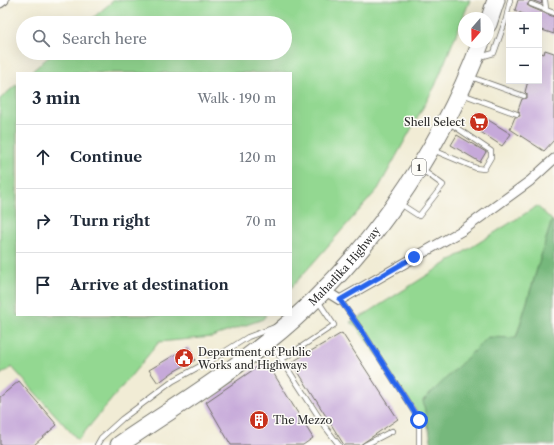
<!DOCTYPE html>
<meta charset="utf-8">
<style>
body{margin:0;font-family:"Libre Caslon Text",serif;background:#f2f2f3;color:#1f2937}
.controls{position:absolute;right:12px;top:12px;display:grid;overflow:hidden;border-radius:0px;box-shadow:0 4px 16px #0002}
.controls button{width:36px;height:36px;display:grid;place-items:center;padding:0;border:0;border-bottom:1px solid #e0e1e3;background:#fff;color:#1f2937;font:20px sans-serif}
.compass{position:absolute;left:458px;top:12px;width:36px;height:36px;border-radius:50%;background:#fff;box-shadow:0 4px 16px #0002;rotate:200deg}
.stop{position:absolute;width:12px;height:12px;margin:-9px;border:3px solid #2563eb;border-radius:50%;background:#fff}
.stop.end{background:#2563eb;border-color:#fff;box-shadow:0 1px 4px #0008}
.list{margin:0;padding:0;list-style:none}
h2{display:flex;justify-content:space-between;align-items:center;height:52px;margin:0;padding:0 16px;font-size:17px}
h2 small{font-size:13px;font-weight:400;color:#747a83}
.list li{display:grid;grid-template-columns:26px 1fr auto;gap:12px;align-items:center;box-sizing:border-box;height:64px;padding:0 16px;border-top:1px solid #e0e1e3}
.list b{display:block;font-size:15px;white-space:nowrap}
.list em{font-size:13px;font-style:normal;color:#747a83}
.icon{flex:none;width:22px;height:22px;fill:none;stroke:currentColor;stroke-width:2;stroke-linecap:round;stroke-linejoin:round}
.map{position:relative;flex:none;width:554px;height:445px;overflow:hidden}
.search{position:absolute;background:#fff;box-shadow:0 4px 16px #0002;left:16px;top:16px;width:276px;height:44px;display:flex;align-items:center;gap:10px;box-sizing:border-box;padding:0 14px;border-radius:22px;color:#747a83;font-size:15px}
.panel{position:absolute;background:#fff;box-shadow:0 4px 16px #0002;left:16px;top:72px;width:276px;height:244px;border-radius:0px}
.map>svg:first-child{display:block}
.green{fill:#93d891;stroke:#5f825e}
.forest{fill:#76b87b;stroke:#507253}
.building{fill:#c6a9d9}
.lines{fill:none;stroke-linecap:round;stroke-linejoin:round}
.lane-casing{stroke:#706f66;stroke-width:6}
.street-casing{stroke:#706f66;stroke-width:11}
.highway-casing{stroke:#706f66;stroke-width:19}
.lane{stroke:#fff;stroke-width:4.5}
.street{stroke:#fff;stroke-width:9}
.highway{stroke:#fff;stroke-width:17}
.route{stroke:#2563eb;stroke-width:5}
.labels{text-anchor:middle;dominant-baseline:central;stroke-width:3;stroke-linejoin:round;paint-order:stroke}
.shield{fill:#fdfcf7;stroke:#6a6a68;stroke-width:1}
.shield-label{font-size:10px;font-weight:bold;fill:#2b2b2b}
.poi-label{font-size:11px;fill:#2b2b2b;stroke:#fdfcf7;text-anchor:start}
.street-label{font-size:11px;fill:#2b2b2b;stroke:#fdfcf7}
</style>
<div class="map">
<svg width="554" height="445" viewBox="0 0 554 445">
<rect width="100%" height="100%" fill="#fdfcf7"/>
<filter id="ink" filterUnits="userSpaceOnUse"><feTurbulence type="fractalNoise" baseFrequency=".025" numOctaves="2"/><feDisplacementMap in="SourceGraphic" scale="8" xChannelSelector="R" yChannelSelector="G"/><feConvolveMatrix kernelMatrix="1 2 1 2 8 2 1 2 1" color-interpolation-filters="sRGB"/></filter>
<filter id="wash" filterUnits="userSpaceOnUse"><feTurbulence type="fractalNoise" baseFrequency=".012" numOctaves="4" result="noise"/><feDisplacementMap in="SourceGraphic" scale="16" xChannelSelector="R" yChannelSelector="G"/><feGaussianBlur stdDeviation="0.9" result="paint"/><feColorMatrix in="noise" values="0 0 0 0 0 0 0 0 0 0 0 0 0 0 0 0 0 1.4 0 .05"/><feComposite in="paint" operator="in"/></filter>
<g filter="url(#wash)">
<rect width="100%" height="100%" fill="#f1ecd5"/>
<path class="green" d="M114 0H470L435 86 378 189 291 288V73H30L53 53H285V23H87Z
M17 84V315H266L263 319 212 337 159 342 78 440 12 367 0 375V99Z
M537 206 552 220 516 338 445 381 423 400 428 427 356 326 350 322 364 315Z"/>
<path class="forest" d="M552 220 554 222V445H432L423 401 488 337 516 338Z"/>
<g id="blocks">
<path class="building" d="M518 0H541L542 4 531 0 527 5 530 7 554 17V34L539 29V15H525L515 10Z
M545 50 554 53V140L544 151 510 129 515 117 520 116 518 110 522 99 527 98V94L525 92 528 81H539V52L544 54Z
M477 113 511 134 502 146 470 125Z
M457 135 486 152 480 162 451 145Z
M342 333 398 419 360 445H344L292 362Z
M188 347 195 360 173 372 158 383 149 370Z
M266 361 313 438 303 445H231L206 402Z
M19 381 57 425 34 445H0V397Z"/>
</g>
</g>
<g filter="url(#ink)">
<use href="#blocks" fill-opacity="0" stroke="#706f66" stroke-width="1"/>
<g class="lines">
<g class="lane-casing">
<path id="lane" d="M545 0 546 9
M531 4 554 13
M480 57 494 53 506 19 510 0
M471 77 524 96
M462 94 517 114
M433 150 476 168 484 169 491 157V151L448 122
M399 203 419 216 443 185 421 169
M340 300 365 335 419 420V445
M270 344 280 357H286L334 325 318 301
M280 357 326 428 339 445
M97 445 101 438 122 419 173 381 213 359 248 337 275 327
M365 445 392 431"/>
</g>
<g class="street-casing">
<path id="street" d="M0 3 4 0
M324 290 340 300 463 230 530 181 554 159"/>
</g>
<g class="highway-casing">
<g id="highway">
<path d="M488 24 496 0"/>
<path id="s1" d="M119 445C169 411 221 379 268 341 362 266 439 155 481 42"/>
</g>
</g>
<use href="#lane" class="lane"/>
<use href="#street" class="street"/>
<use href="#highway" class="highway"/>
</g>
</g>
<g class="lines" filter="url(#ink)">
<path class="route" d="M414 257 340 300 365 335 419 420"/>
</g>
<defs>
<g id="supermarket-disc" transform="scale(1)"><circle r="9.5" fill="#c8321e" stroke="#fdfcf7"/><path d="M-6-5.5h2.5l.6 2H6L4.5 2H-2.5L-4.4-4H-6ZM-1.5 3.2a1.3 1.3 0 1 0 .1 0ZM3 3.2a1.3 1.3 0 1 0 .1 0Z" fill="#fff"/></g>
<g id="civic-disc" transform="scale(1)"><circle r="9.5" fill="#c8321e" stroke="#fdfcf7"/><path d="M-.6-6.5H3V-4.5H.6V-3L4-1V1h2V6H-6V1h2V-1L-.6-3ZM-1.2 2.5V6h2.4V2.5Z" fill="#fff"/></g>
<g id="building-disc" transform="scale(1)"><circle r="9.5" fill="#c8321e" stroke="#fdfcf7"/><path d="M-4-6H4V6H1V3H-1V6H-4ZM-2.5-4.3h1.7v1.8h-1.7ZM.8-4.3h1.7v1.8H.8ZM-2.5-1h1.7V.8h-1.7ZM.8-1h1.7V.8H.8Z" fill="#fff"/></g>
</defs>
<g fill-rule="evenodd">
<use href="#supermarket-disc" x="479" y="122"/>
<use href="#civic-disc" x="184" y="358"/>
<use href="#building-disc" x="259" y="420"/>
</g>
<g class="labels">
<rect class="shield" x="412" y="159" width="14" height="16" rx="3"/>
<g class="shield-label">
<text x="419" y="167">1</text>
</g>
<g class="poi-label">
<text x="465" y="122" text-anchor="end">Shell Select</text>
<text x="198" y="352">Department of Public<tspan x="198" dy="13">Works and Highways</tspan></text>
<text x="273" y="420">The Mezzo</text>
</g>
<g class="street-label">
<text stroke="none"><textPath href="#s1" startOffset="289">Maharlika Highway</textPath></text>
</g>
</g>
</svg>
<div class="controls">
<button>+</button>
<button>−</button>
</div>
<svg class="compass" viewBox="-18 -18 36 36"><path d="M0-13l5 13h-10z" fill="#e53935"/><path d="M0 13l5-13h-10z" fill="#747a83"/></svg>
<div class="stop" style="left:419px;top:420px"></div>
<div class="stop end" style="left:414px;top:257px"></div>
<div class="search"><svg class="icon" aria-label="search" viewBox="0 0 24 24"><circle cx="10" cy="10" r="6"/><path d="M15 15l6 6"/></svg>Search here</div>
<section class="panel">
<h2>3 min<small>Walk · 190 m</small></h2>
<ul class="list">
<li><svg class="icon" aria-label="ahead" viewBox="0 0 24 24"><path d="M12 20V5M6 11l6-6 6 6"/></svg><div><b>Continue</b></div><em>120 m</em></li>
<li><svg class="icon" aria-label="right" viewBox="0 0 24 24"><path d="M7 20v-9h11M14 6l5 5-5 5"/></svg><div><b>Turn right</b></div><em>70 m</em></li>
<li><svg class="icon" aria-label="arrive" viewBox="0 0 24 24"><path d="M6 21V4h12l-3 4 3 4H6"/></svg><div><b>Arrive at destination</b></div></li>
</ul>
</section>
</div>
